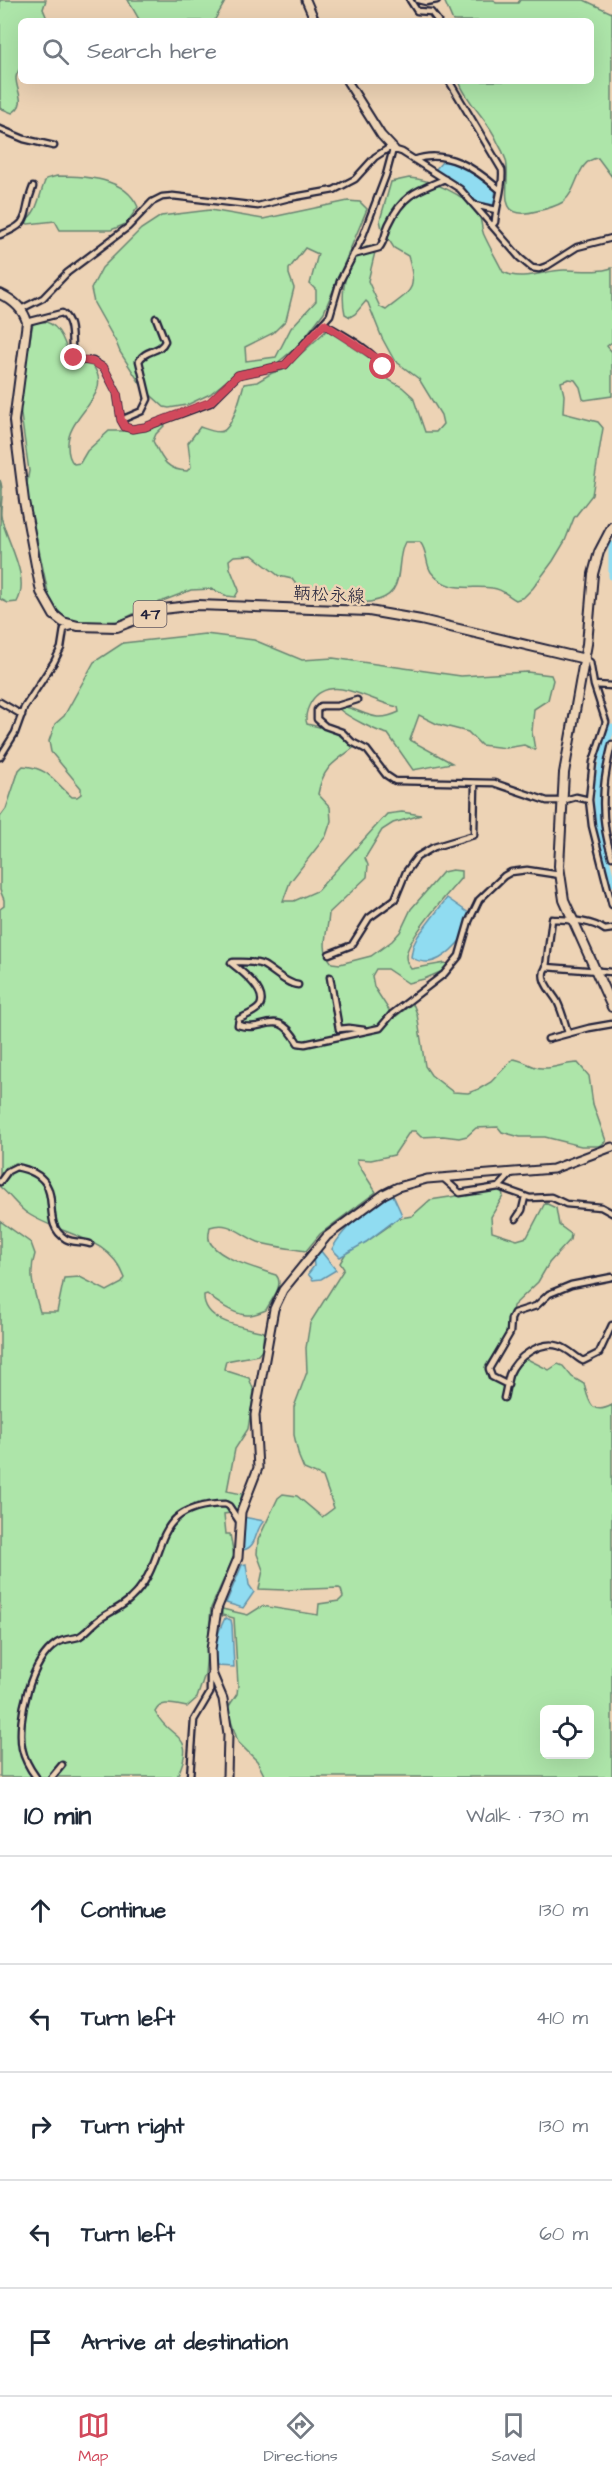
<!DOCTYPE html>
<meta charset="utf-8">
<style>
body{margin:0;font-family:"Architects Daughter","Klee One",sans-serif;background:#f2f2f3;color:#1f2937}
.controls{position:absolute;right:18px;bottom:18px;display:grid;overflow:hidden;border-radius:9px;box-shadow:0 6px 24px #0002}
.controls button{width:54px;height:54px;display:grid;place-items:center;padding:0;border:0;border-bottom:2px solid #e0e1e3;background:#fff;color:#1f2937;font:30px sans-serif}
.stop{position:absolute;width:18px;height:18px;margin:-14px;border:4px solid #d1495b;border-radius:50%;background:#fff}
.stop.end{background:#d1495b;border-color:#fff;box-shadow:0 2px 6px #0008}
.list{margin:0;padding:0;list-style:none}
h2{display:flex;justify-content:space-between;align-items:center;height:78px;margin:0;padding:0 24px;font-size:26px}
h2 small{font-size:20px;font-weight:400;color:#747a83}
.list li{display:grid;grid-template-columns:39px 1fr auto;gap:18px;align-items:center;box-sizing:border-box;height:108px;padding:0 24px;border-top:2px solid #e0e1e3}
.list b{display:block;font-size:22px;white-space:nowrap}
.list em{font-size:20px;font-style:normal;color:#747a83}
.icon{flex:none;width:33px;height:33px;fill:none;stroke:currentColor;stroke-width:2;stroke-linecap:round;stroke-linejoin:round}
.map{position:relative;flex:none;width:612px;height:1777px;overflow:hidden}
.search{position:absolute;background:#fff;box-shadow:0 6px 24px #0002;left:18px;right:18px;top:18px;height:66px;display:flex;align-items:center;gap:15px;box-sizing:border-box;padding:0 21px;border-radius:9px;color:#747a83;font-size:22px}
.sheet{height:618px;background:#fff}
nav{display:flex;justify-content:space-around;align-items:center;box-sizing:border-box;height:84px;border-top:2px solid #e0e1e3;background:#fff;font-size:16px;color:#747a83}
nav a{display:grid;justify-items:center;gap:3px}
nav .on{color:#d1495b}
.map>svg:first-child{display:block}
.green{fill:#ade5a9;stroke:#688472;stroke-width:1.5;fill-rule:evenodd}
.water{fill:#90dcf1;stroke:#6492a8;stroke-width:1.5}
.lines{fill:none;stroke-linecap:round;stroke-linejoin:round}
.river{stroke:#90dcf1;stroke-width:7}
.street-casing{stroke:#22223b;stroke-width:9}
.secondary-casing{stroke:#22223b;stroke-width:11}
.primary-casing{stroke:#22223b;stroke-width:12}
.street{stroke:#edd3b5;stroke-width:4.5}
.secondary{stroke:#edd3b5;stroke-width:7}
.primary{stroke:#edd3b5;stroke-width:8}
.route{stroke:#d1495b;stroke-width:8}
.labels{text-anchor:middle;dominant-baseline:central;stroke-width:5;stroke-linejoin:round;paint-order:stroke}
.shield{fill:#edd3b5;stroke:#5f5760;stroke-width:1.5}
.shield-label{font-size:16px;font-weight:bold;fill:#22223b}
.street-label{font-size:18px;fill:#22223b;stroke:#edd3b5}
</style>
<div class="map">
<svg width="612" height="1777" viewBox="0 0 612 1777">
<rect width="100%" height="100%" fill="#edd3b5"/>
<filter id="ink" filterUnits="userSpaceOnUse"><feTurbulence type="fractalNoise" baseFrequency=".0167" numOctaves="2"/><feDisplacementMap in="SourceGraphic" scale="12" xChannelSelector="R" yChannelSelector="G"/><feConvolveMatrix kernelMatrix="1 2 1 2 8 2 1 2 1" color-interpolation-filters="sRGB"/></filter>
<g filter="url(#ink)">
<path class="green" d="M0 0H46L43 9 48 21H21C21 35 23 51 21 65 20 70 16 73 16 78 16 92 28 103 12 113L0 108Z
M128 0H226L214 21H140Z
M444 0H494L496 3H518L520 0H584L612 13V177L598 158C576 160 579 190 563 202 555 207 546 209 537 211 492 223 512 184 506 160 504 154 501 148 498 143 489 120 467 104 459 81H591V21H453Z
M57 176C85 176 125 177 138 207L126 224 111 230H60L55 221 28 224 24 221C39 213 39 193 46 179Z
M409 178C430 179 466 195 478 213 482 219 481 229 484 235 490 248 497 260 503 272 522 282 545 270 564 270 580 270 596 273 612 268V342L607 346 612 352V396L585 400 583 399 580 387 575 380 569 379 561 382 564 395 563 413 598 422 603 428 592 495 574 518 565 541 553 561 533 588 524 597 516 600C508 596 503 589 492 588 470 585 448 594 431 572 425 563 428 552 420 542H405C397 556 402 577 393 590 384 603 359 605 346 600 340 597 337 590 331 589 324 587 312 594 305 596L292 579 279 576 252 555 234 556 229 560 230 568 239 590 235 597 227 596 212 589 191 590 147 607 120 621 86 623 66 619 50 602 26 488 29 471 19 401 33 323C57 315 65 341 70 360L93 366C115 395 66 416 68 446 68 453 69 459 74 464L80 463 87 451 109 431H134L162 421 165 425 156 434 153 441C162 459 166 470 187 471L191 467 188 443 200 427C206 429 217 434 223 431 233 427 241 394 244 384L257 382 272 373 283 370 327 330 373 360 389 380 402 387 413 397 425 432H436L443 424 441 415 419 379 394 360 382 338 368 303 366 301 355 314 350 317 345 314C340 292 346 252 371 245L375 252 368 281 380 307 386 310C412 290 418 290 408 256L394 248 382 229 380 220 391 182Z
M348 201 360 202 367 209 324 312 299 345 276 364 239 371 210 394 187 405 169 408 164 407 143 388 120 352 116 342 94 303 91 289 102 268 141 229 161 216 210 210 263 219ZM305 248 318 254 310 284 316 290V301L291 328 276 357 246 361 245 347 273 333 286 320 294 288 289 274V269Z
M0 480C5 492 0 503 1 516 6 541 31 577 17 602L8 603 0 599Z
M205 634 254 640 302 660 333 658 461 676 527 672 551 675 553 680 548 700 534 709 532 732 535 750 524 745 506 748 481 745 468 732 437 724 419 715 410 740 452 763 413 770 388 734C377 732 348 717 339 709L340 706C364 709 372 725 399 712L398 707C372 703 331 671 311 702 307 709 304 716 307 724L332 730 355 747C334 762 323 767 318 794L330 807 331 821 326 836 290 882 283 901H294L317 891 387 814 402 812 421 815 393 823 382 830 365 858 368 865 367 877 329 913C328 933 319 948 332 963L340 964 371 956 392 941 400 932 411 909 443 872 452 870 461 871V878C448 894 408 937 406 956 406 961 408 965 411 969L445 963 448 965 445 970 424 979 408 983 387 969H376L372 976 374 987 394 1018 412 1004 414 1006 417 1014 425 1066 431 1075 453 1092 468 1093 479 1089 491 1082 513 1059C525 1060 531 1068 542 1068 555 1069 563 1063 578 1063L589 1076 593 1104 606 1141 600 1146H581L545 1137H520L502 1132 498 1127 476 1128 467 1136 459 1138 443 1136 421 1137 415 1131H410L394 1155 371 1160 357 1159 358 1164 376 1192 320 1234 306 1251C290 1248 273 1247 258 1242 240 1235 230 1220 210 1227 209 1233 207 1240 212 1245 223 1260 259 1269 276 1275 285 1285 271 1300 266 1310 260 1312 253 1316 246 1315 233 1314 216 1302 207 1294L204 1295C203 1323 245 1327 264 1332L262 1350 258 1355 226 1361 224 1369 227 1371 249 1378 254 1391 248 1429 235 1449 227 1491 242 1494 237 1512 224 1514 226 1534H230L234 1556 211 1608 205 1674 197 1698 187 1707C175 1705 161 1699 155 1712 171 1742 198 1732 177 1777H0V1221L31 1243 35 1254C28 1275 34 1291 40 1312H57L64 1278 80 1277 107 1291 122 1283 125 1278C109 1235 61 1236 27 1213 19 1208 9 1194 0 1187V909L4 906V900L0 890V817L6 809 19 770 23 766C50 768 54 782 72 797H77L81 794V788L51 752 49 741 55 724 64 716 94 662 123 643Z
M496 1190 502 1191 503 1196 491 1217 492 1232 517 1240 527 1237 545 1203 556 1208 559 1225 571 1234 570 1240 549 1263 538 1282 513 1306 509 1331 485 1367 493 1378 510 1381 520 1362 525 1358 549 1370 558 1364 563 1366 572 1377 584 1384C589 1402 591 1416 612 1405V1777H265L257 1761 238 1742 227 1709 237 1694 238 1685 234 1618 222 1615V1609L248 1615 262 1606 318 1615 319 1604 339 1601 343 1597 341 1589 339 1588 284 1590 259 1589 263 1570 257 1554 258 1540 278 1498 283 1494 297 1496 322 1517 334 1508 323 1477 304 1469 299 1457 294 1435V1407L307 1372 306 1348 310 1323 344 1269 340 1263 347 1251 366 1242 389 1226 395 1219 412 1216 430 1200ZM544 1710H590V1754H544Z"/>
<path class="water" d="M454 161 496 188 494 205 475 201 460 187 435 170 442 162Z
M447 898 473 916C473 925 468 930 463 937 450 953 432 971 411 957L413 946 418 936Z
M392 1193 402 1215 366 1242 340 1257 332 1249C345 1224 370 1209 392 1193Z
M320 1250 336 1270 321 1279 313 1280 308 1274 314 1266 313 1256Z
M243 1517 264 1521C254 1530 258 1547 243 1550Z
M246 1564 249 1585 254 1592 243 1608 226 1603 242 1565Z
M225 1618 231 1620 232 1625 234 1667 216 1666C211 1652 218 1631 225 1618Z"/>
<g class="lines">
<path class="river" d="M612 545V576
M612 727C590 788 596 822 612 883"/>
<g class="street-casing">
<path id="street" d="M410 0 417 11 431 12 438 21
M418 0 426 2 437 0
M449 81 502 170C504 186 496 205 495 222L492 226
M0 129 24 139 54 146
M414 160C446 148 476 169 499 189
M475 205 496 210
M0 235C34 222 21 217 33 187
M353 255 379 248C386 240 385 230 390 222 403 194 419 190 445 179
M21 309 43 298 67 273 128 227 152 202 162 197 173 196 258 206 289 198 334 190 355 179 375 157 389 148 402 152 460 189 520 258 532 268 539 269 547 266 577 247 612 238
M27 322 62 313C75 322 70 342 73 356L77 360 93 361 104 368 117 393 121 420 125 427 132 429 145 427 210 403 238 375 285 365 330 315 340 281 362 238 386 175 393 149
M324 324C339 333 385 355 383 375
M121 420 142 411 148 399 139 361C145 349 160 353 165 341L156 318
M585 659 590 662 594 685 606 722 593 762 589 800 592 826 612 905
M594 685 612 686
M357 700 337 706H321L317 710V719L325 726 342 732 352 742 367 750 386 775 395 781 494 783 547 801H562L576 797 589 800
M0 702 22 715
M612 744C602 783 599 818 612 857
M0 757 15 733 24 708 54 662 61 648 64 629 75 626
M329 954 352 945 369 918 395 899 406 872 417 857 434 847 474 835 475 784
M546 967 612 972
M330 977 339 1029 349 1028 364 1030
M298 985C286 984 274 971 263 965 254 961 244 962 233 962L231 963C240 970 268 991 260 1006 256 1012 245 1016 239 1019L238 1025C266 1034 276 1005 298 1043L305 1044 380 1028 392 1014 444 974 459 956 469 921 479 900 504 876 511 872 527 870 560 875
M568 1033C565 1023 562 1011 557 1001 551 991 538 979 546 967L552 919C569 920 591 920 605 930L612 929
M548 1039 589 1028 612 1024
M443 1178 460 1193 499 1187 530 1198 551 1197 566 1204 601 1207 612 1213
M0 1182 8 1171 16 1167C73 1178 35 1221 66 1239 73 1243 82 1241 90 1244
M499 1187 511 1174
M516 1219 522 1210 525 1197
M508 1385 492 1377 489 1369 510 1333 511 1319 514 1313 536 1306 549 1294 571 1285 612 1277
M504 1398C506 1390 507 1382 509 1375 516 1357 541 1340 559 1346 569 1349 575 1357 583 1361L599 1353 612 1325
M36 1777C30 1769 24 1758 22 1748 17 1719 30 1661 57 1643 63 1639 71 1639 78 1637 85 1634 90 1627 96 1622 106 1613 120 1609 130 1599 173 1560 144 1505 225 1504L229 1506 239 1521
M52 1777 62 1765
M190 1777 194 1720 210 1693V1676L212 1673"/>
</g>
<g class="secondary-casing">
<path id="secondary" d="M306 0 315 21
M347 81 381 135 394 149
M227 1777 228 1734 223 1699 212 1673 211 1649 217 1609 238 1558 241 1512 258 1468 255 1415 274 1309 283 1290 327 1236 384 1194 398 1187 427 1179 553 1169 612 1147"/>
</g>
<g class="primary-casing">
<path id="primary" d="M0 294C13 300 23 308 27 322L14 421 24 501 41 592 54 615 63 622 78 626 117 627 163 609 197 605 369 611 421 620 585 659
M612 527 599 552 593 574 587 644 564 773 559 866 564 900 612 1007"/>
</g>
<use href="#street" class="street"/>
<use href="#secondary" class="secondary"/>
<use href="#primary" class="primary"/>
</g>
</g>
<g class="lines" filter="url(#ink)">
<path class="route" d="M74 358 93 362 104 368 117 393 121 420 125 427 132 429 145 427 210 402 238 375 285 365 324 324 375 357 383 367"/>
</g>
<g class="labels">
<rect class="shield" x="133.5" y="601" width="33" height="26" rx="4.5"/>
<g class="shield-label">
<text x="150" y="614">47</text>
</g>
<g class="street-label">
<text transform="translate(329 595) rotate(3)">鞆松永線</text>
</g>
</g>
</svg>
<div class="controls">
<button><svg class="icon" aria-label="locate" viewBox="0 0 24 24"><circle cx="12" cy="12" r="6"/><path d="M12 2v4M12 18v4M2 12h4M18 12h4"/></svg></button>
</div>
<div class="stop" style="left:383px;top:367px"></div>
<div class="stop end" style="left:74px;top:358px"></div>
<div class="search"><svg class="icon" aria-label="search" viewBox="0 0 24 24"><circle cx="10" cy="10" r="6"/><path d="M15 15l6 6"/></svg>Search here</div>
</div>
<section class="sheet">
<h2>10 min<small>Walk · 730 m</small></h2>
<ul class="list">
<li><svg class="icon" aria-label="ahead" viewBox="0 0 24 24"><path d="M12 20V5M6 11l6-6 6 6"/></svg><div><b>Continue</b></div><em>130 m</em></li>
<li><svg class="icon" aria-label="left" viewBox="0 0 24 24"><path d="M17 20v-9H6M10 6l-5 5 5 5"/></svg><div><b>Turn left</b></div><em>410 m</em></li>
<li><svg class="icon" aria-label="right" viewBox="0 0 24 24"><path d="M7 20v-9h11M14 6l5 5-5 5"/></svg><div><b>Turn right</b></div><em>130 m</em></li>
<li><svg class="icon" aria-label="left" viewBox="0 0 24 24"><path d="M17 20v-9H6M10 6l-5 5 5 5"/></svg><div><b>Turn left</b></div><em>60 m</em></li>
<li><svg class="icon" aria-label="arrive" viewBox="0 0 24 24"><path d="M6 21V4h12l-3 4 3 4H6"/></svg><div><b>Arrive at destination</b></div></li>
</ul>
</section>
<nav>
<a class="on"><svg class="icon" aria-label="map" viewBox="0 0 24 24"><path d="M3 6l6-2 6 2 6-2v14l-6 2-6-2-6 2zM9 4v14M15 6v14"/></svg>Map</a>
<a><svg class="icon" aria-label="directions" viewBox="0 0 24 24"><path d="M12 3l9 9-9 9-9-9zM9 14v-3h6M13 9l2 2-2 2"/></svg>Directions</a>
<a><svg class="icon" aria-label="saved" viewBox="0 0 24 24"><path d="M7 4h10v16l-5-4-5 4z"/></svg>Saved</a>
</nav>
